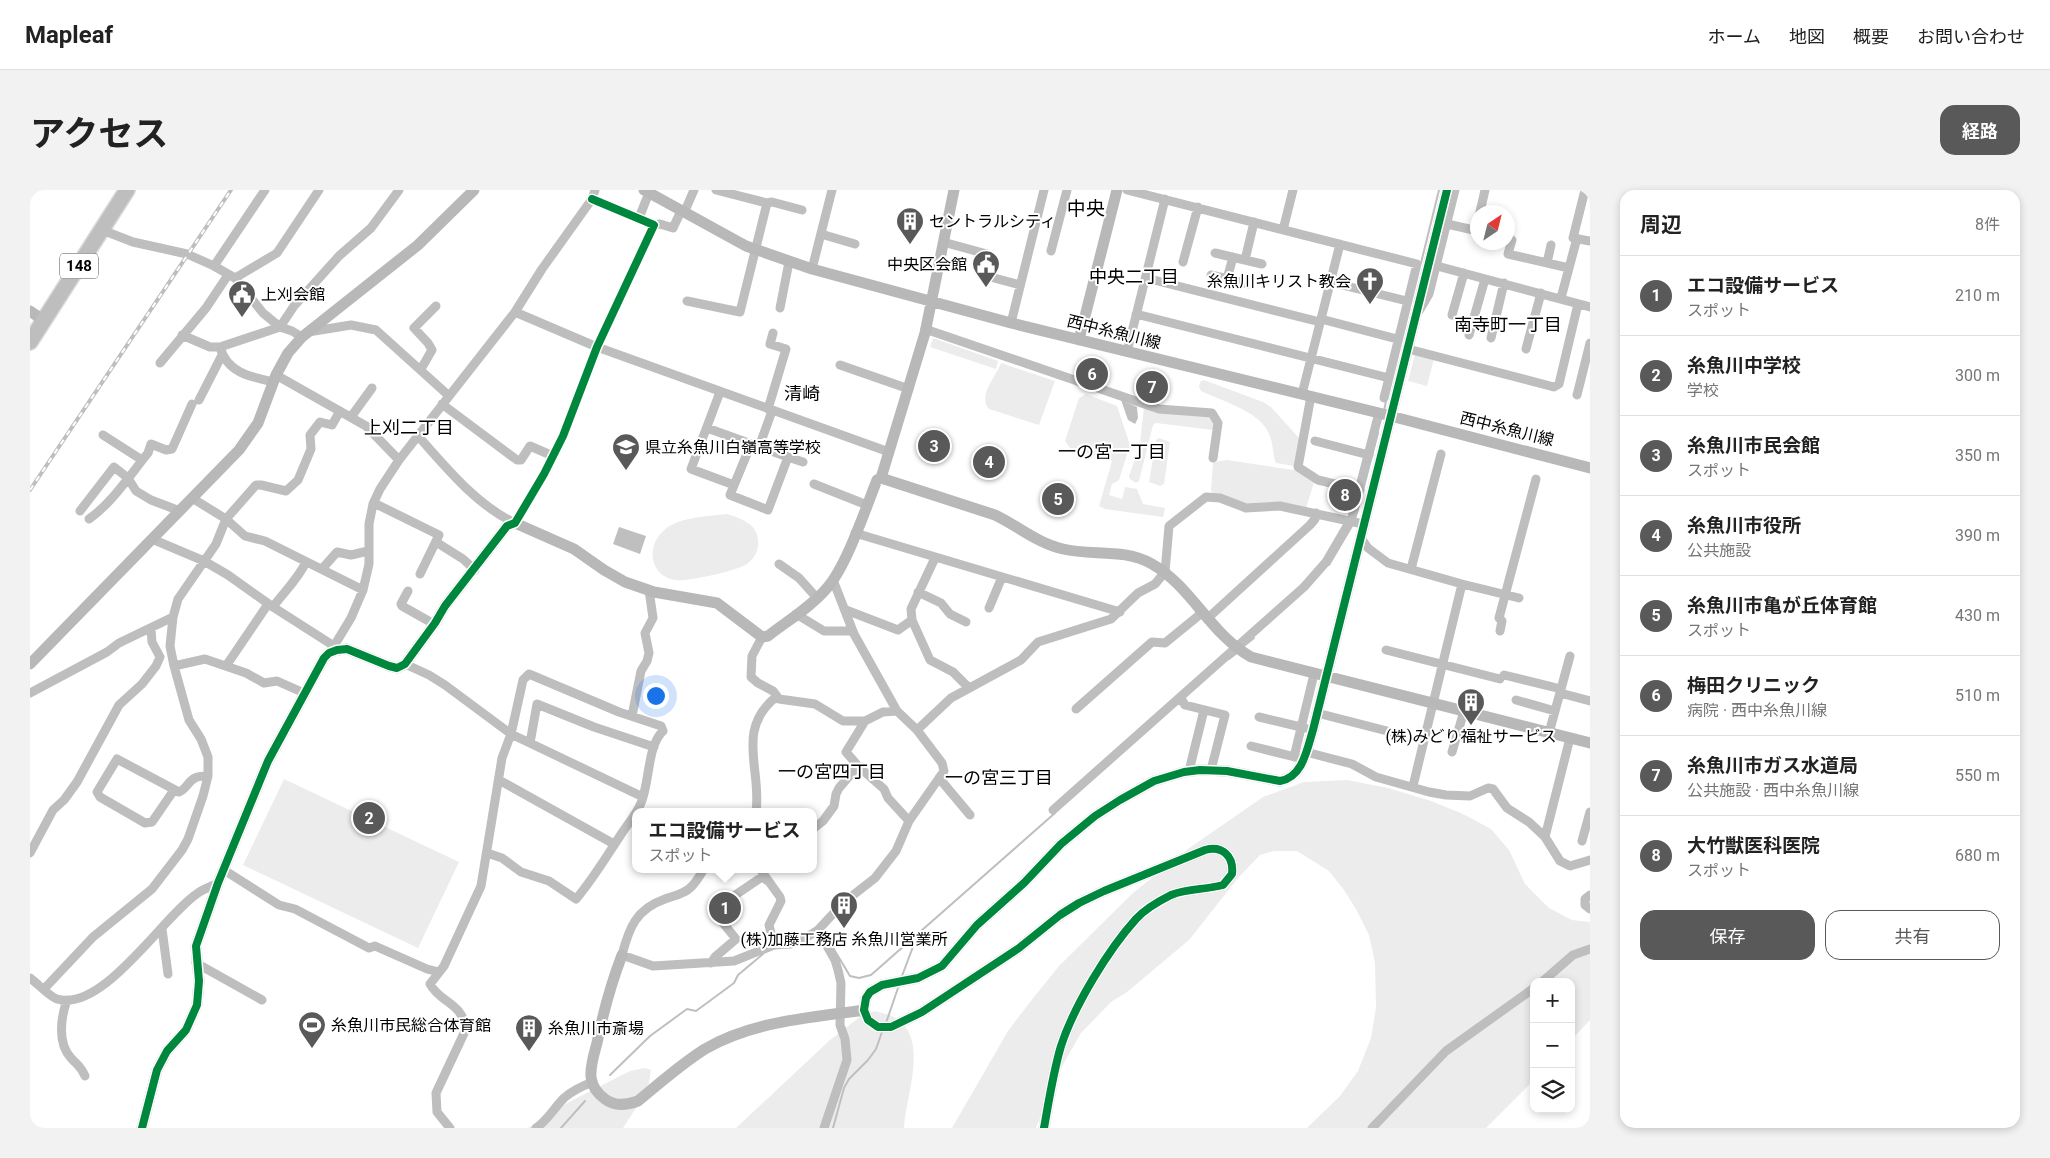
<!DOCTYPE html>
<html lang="ja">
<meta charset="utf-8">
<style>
body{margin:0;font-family:Roboto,"Noto Sans JP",sans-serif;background:#f2f2f2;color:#222}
.controls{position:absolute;right:15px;bottom:15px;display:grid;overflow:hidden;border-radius:10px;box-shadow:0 2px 8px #0003}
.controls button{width:45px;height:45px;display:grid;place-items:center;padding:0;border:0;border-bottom:1px solid #e0e0e0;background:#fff;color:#222;font:25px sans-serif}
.compass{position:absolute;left:1440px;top:15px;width:45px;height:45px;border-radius:50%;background:#fff;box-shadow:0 2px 8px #0003;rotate:35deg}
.you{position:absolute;left:625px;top:505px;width:18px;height:18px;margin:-12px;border:4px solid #fff;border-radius:50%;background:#1a73e8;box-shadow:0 0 0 8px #1a73e833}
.badge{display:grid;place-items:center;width:32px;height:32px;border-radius:50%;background:#595959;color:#fff;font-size:16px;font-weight:700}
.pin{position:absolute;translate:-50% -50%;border:2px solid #fff;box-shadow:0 1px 5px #0006}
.popup{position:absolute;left:602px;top:618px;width:185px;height:65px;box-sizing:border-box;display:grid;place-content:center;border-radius:10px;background:#fff;filter:drop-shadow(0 1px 4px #0005);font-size:16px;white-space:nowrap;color:#767676}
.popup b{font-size:19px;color:#222}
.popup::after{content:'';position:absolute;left:50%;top:100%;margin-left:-10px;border:10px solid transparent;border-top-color:#fff}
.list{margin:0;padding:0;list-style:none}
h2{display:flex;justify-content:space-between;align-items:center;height:65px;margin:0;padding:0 20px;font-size:21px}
h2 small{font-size:16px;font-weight:400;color:#767676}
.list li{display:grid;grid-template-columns:32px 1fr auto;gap:15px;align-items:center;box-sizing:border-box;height:80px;padding:0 20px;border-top:1px solid #e0e0e0}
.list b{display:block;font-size:19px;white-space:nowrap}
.list p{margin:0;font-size:16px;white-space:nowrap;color:#767676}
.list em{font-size:16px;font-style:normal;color:#767676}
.actions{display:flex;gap:10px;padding:15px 20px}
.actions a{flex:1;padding:11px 0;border:1px solid #595959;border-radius:15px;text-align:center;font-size:18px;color:#595959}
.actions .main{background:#595959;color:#fff}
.icon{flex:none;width:28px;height:28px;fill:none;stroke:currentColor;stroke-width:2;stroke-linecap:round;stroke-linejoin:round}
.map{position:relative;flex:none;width:1560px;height:938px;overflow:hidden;border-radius:15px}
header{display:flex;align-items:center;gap:30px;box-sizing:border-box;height:70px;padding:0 25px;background:#fff;border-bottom:1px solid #e0e0e0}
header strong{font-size:24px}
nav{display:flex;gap:28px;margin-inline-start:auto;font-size:18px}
.intro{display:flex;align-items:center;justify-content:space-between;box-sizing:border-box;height:120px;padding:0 30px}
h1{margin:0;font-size:35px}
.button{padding:12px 22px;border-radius:15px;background:#595959;color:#fff;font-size:18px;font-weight:700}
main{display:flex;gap:30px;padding:0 30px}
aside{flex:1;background:#fff;border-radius:15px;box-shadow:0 2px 8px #0003}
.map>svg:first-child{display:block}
.green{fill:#ececec}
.water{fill:#bfbfbf}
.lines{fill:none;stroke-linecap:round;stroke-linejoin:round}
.stream{stroke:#bfbfbf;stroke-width:2}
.highway-casing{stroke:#dbdbdb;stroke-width:18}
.street{stroke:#bebebe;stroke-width:9}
.secondary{stroke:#b8b8b8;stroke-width:11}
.highway{stroke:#bebebe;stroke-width:15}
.rail-casing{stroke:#bebebe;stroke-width:4}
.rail{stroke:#fff;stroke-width:2;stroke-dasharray:5.5;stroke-linecap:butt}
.cycleway-casing{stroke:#fff;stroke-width:11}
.cycleway{stroke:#00873e;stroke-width:8}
.labels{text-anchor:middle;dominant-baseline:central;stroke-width:4;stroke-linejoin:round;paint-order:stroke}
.shield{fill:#fff;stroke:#4c4c4c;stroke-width:1}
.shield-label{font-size:15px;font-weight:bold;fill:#000}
.poi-label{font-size:16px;fill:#000;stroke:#fff;text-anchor:start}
.street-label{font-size:16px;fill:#000;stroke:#fff}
.neighbourhood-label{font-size:18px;fill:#000;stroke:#fff}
.quarter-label{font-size:19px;fill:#000;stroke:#fff}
</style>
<header>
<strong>Mapleaf</strong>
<nav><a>ホーム</a><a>地図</a><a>概要</a><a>お問い合わせ</a></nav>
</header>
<div class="intro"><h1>アクセス</h1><a class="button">経路</a></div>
<main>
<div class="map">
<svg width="1560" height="938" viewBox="0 0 1560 938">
<rect width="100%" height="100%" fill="#fff"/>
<path class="green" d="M903 148 968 171 966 179 900 157Z
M1385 164 1404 169 1397 196 1378 191Z
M971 173 1025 191 1009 235 959 219C947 206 967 185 971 173Z
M1174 190 1233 212 1241 217 1269 248 1264 276 1246 273C1242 263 1244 252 1237 240 1227 221 1190 210 1171 201L1169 197 1170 192Z
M1056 204 1087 216 1100 255 1089 290 1082 294 1079 305 1092 309 1095 297 1107 299 1113 314 1135 318 1133 327 1075 319 1069 316 1082 271 1040 258 1035 251 1049 208Z
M1114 217 1179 225 1185 232 1183 240 1126 233 1123 235 1109 291 1106 293 1100 289 1099 286 1110 254Z
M1129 248 1140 252 1134 294 1130 296 1119 292 1126 250Z
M1197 270 1270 281 1284 292 1276 318 1217 314 1183 303 1181 301 1183 272Z
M697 324C713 329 730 335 728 355 728 362 723 370 717 374 706 381 668 389 654 390 620 393 612 355 638 337 653 327 679 326 697 324Z
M254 589 429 672 388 758 213 675Z
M1317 590 1358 598 1401 611 1433 624 1461 639 1479 660 1495 694 1519 718 1542 730 1560 732V830L1541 850V792H1504V890L1456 938H1277L1310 906 1328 881 1341 848 1346 818 1345 773 1339 745 1326 719 1314 700 1299 681 1267 661H1244L1230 665 1208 688 1159 750 1097 802 1081 812 1051 843 1026 887 1006 938H922L978 841 1000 812 1029 776 1103 703 1158 659 1233 607 1274 592Z
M845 821C851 823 859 824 864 827 901 848 875 906 874 938H706L800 850 831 826Z
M615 878 621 880 618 899 593 938H498L537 913 600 881Z"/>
<path class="water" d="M1091 210 1107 217 1108 228 1105 234 1098 230Z
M589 337 616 346 610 364 583 354Z"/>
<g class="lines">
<path class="stream" d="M1391 73 1409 0
M1354 221 1356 211
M1327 323 1348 243
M1299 375 1322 336
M1214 456 1224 448
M1199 469 1207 463
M802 756 820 786 829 788 841 785 1025 623
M872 786 887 746
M856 833 869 795
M580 885 620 846 657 819 666 821 704 793 708 785 733 764
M531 938 555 911
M803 938 814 898 819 889 838 870 846 859 852 842"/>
<g class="highway-casing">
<path id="highway" d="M0 152 97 0"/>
</g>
<path class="street" d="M235 0 184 76 205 88 233 123 250 137 262 141 272 147
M1097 0 1387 74 1354 208
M1555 0 1543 48 1560 51
M737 13 742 12 772 20
M1450 22 1455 0
M654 23 664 0
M609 28 620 0
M1417 34 1448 41
M624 35 630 34 643 38 651 21
M72 40 103 52 157 64 184 76
M1253 40 1263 0
M791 44 825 54
M1478 49 1482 50 1478 64 1539 78
M913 52 957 64 953 85 990 95
M1021 61 1037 0
M1185 63 1232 74
M1215 70 1224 32
M1153 72 1168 17
M1517 73 1521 55
M1407 76 1560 117
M782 79 802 0
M1181 85 1219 94
M205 88 247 63 289 0
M1116 88 1290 132
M1197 89 1203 67
M1300 92 1377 111
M1531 108 1547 48
M657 111 710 122 737 13 686 0
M750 118 759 72
M1389 121 1399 104 1425 0
M485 122 567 157 859 262
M1106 124 1359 188
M1422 125 1434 83
M1291 129 1367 149
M981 133 1014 0
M895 139 1129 219 1182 223 1188 233 1183 268
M278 142 321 135 346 140 418 205
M152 145 180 157H190L250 137 264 116 309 66 341 38 369 0
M1439 145 1455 89
M1461 148 1474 93
M190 157C197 183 221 187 244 192
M1378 159 1524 197 1529 194 1548 114
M1496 159 1511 103
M1097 162 1135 9
M130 173 176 118 198 85
M810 175 879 199
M391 179 402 160 398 153 384 138 406 116
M246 185 336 236 369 270
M690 202 661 279 704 295
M1272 204 1310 54
M1547 205 1560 153
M1281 206 1268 277 1288 290 1330 300
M169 210 192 165
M412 214 487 270H491L500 256 523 266
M738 219 756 159 740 154 743 143
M321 227 342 198
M677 238 758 267
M73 245 112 270
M388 246C416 277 446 315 485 333L514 284 533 246 567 157 624 35 562 9
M1285 251 1339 265
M721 254 700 305 738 320 758 267 773 272
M729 257 742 221
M784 294 837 315
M162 308 196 329 215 346 235 351 333 400
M344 313 409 345 390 384
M50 321 84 277 98 288 106 301 121 310 150 321
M59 329C82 313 100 285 118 263L121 254 136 260 142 259 162 214
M1321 331 1349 223
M825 343 1090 422
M1331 348 1338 358 1358 373 1432 394 1383 596
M122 349 174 371 198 385 243 417 304 456 307 459
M406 352 433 369 445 380
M905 368 881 419 882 430 900 470 923 482 938 497
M749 374 769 388 787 408
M292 379 307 362 321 365 338 361
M1381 379 1411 264
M1432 394 1489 408
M378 401 371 414 372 416 404 434
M888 402 911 413 920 424 936 432
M243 417C254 402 268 389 276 372
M959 418 972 387
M816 420 868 440 882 430
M766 424 794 441H823
M1178 428 1280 335 1285 329 1286 323
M1470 441 1472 431 1469 428 1506 289
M732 447 722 466 721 487 728 493 743 501 749 509 785 514 813 531H835L853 522 867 521
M304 456 321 428 333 400 339 374V334L343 314 350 299 369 270 485 122 512 79 562 9 565 0
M1356 460 1470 489
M375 474 399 485 415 495 481 544 613 607
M144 476 175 469 216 483 234 493 247 491 274 503
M196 476 238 414
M1474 485 1531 499
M0 503 77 462 89 453 143 427
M1530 503 1560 511
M1150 507 1155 515 1195 525 1181 580
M1486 510 1525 521
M1046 519 1122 452 1135 453 1173 422
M1287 523 1365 543
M602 526 611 481 617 471 619 463 615 443 623 428 619 400
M1229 527 1275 538
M835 531 816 562 828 576 854 599 858 608 879 631
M887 540 921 508 991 470 1008 452 1081 429 1108 403 1125 394 1135 382 1139 336 1176 307 1190 308 1216 318 1250 316 1333 334
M1519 543 1540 466
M500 553 507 514 564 537 624 557
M1221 556 1269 568
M1276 562 1322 574 1346 587 1399 602 1416 605 1440 606 1458 598 1463 599 1477 618 1499 632 1515 647 1530 671 1540 676 1560 670
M1422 562 1434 521
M1264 567 1284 484
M1159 581 1174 520
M909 588 940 625
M469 590 584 654
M144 600 122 632 115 633 70 607 67 602 87 569 149 602C157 599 158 591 165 588 168 586 174 586 178 586
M1023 620 1274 397 1296 372 1320 331
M726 622C732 579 705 540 746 507
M784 638 793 631 804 616 806 604 809 598 828 576
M1515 647 1540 548
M1552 651 1560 622
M0 663 23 620 34 610 47 592 89 515 112 494 126 476 130 467 122 452 121 439
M674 679C670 685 666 693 660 698 654 704 643 706 635 709 606 719 599 738 592 765L623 776 704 771 744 755 761 754 774 749 788 740 813 713 845 688 866 661 879 631 914 581 912 573 887 540 867 521 824 444 803 390
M730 679 750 707 751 711 739 735 744 755
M194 680 249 715 265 719 339 758 345 756 397 779 409 782
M1560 705 1555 709V715L1560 719
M132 739 138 784
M788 740 805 770 808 780 811 793 810 835 815 849 817 870 794 938
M166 773 232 810
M681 773 685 767 706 749 685 723 686 718 732 687 738 691
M0 788C7 793 20 807 27 809 73 823 133 726 168 703 174 699 182 696 188 693
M1512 792 1543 765 1560 759
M14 799 63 747 122 699 152 660 158 649 173 606 178 586V567L171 549 159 530 144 476 140 456 143 427 148 409 186 354 196 329 226 295H231L256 301 268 290 281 259 280 245 290 232 302 235 310 221
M37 810C31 827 27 853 41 868 48 876 50 875 55 886
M420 938 407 922 406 903 436 839C432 812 410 813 400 794L414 776 451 696 472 568 481 544 493 490 499 484 589 522 631 536 633 541C617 556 620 592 611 613 606 625 597 635 590 646 576 667 563 689 546 709L519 691 491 682 472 668 457 663
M506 938C517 931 524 918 534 908 543 900 552 896 563 892
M1342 938 1416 861 1504 798"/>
<path class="secondary" d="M614 0 716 56 782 79 981 133 1349 223 1560 278
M0 121 13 130
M1049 150 1087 0
M851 288 965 325C988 336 1007 353 1033 359 1062 366 1094 358 1122 374 1162 397 1180 444 1221 467L1560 553
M0 474 209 260 228 233 246 185 258 163 272 147 388 55 444 0
M592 765C581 794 573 823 567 853 564 864 560 876 561 887 562 896 568 904 575 909 585 917 597 915 608 911 630 893 651 874 675 859 723 831 780 828 834 820
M112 938 127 880 137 861 156 840 167 815 169 791 166 756 188 693 238 571 294 468 299 463 307 460 317 459 359 476 367 478 375 474 405 433 415 416 477 336 485 333 544 359 574 380 595 392 624 402 687 413 732 447 738 446C757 431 781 417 797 398 817 375 835 320 847 290L851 288 895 143 924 0
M1014 938C1019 910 1023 883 1031 856 1044 816 1078 760 1106 729 1115 719 1129 711 1141 705 1158 698 1175 700 1193 695L1202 684C1204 666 1192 655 1175 660L1074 701 1049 713 1030 725 989 758 892 822 861 837H848L838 830 834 820 836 808 840 802 852 795 888 788 912 776 947 735 994 693 1031 654 1065 626 1090 610 1124 591 1154 582 1170 580 1197 581 1250 591C1273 587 1277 559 1283 540L1417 0"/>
<use href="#highway" class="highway"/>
<g class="rail-casing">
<path id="rail" d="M0 300 201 0"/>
</g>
<use href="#rail" class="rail"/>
<g class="cycleway-casing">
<path id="cycleway" d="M112 938 127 880 137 861 156 840 167 815 169 791 166 756 188 693 238 571 294 468 299 463 307 460 317 459 359 476 367 478 375 474 405 433 415 416 477 336 485 333 514 284 533 246 567 157 624 35 562 9
M1014 938C1019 910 1023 883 1031 856 1044 816 1078 760 1106 729 1115 719 1129 711 1141 705 1158 698 1175 700 1193 695L1202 684C1204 666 1192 655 1175 660L1074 701 1049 713 1030 725 989 758 892 822 861 837H848L838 830 834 820 836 808 840 802 852 795 888 788 912 776 947 735 994 693 1031 654 1065 626 1090 610 1124 591 1154 582 1170 580 1197 581 1250 591C1273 587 1277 559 1283 540L1417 0"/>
</g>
<use href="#cycleway" class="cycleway"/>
</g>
<defs>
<g id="building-pin" transform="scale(1.4375)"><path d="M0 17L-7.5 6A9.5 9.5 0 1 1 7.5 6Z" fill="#595959" stroke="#fff"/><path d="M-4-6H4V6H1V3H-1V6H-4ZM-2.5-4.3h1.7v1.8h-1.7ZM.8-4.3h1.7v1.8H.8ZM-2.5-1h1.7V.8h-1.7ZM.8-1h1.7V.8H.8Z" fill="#fff"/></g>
<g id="civic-pin" transform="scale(1.4375)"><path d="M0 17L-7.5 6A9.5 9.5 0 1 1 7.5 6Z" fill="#595959" stroke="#fff"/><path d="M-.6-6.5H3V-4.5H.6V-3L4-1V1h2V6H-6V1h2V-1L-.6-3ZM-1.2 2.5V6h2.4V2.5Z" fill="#fff"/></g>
<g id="church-pin" transform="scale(1.4375)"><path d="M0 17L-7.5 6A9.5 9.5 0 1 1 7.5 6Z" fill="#595959" stroke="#fff"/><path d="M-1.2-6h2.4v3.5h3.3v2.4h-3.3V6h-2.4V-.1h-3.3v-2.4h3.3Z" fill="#fff"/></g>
<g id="school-pin" transform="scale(1.4375)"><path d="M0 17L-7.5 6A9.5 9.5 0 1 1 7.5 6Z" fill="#595959" stroke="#fff"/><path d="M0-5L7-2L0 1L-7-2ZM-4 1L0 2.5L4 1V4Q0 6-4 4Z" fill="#fff"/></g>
<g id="stadium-pin" transform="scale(1.4375)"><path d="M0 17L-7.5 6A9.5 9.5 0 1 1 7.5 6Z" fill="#595959" stroke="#fff"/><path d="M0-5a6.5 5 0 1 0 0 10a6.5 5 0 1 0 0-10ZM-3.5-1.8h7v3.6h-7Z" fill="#fff"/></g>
</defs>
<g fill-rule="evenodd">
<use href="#building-pin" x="880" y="31"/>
<use href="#civic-pin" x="956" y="74"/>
<use href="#church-pin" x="1340" y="91"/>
<use href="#civic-pin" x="212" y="104"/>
<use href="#school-pin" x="596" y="257"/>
<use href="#building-pin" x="1441" y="512"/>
<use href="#building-pin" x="814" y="715"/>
<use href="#stadium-pin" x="282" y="835"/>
<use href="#building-pin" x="499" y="838"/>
</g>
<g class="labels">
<rect class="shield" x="30" y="63.5" width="38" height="25" rx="4"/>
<g class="shield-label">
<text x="49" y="76">148</text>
</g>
<g class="poi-label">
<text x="899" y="31">セントラルシティ</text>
<text x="937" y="74" text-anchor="end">中央区会館</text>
<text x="1321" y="91" text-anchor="end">糸魚川キリスト教会</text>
<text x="231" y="104">上刈会館</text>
<text x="615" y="257">県立糸魚川白嶺高等学校</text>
<text x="1441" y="546" text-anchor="middle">(株)みどり福祉サービス</text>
<text x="814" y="749" text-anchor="middle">(株)加藤工務店 糸魚川営業所</text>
<text x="301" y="835">糸魚川市民総合体育館</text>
<text x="518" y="838">糸魚川市斎場</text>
</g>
<g class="street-label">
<text transform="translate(1084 142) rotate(14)">西中糸魚川線</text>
<text transform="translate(1477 239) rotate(14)">西中糸魚川線</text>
</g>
<g class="neighbourhood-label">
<text x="1104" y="86">中央二丁目</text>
<text x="1478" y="134">南寺町一丁目</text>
<text x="772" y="203">清崎</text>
<text x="379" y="237">上刈二丁目</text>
<text x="1082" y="261">一の宮一丁目</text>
<text x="802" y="581">一の宮四丁目</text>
<text x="969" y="587">一の宮三丁目</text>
</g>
<g class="quarter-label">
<text x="1056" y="18">中央</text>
</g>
</g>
</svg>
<div class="controls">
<button>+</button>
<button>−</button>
<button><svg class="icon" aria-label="layers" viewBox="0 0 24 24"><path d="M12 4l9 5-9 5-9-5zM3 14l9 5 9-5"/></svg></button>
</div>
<svg class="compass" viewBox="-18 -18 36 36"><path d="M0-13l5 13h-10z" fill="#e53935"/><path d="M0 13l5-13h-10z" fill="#767676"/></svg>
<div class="you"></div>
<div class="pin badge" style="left:695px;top:718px">1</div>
<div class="popup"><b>エコ設備サービス</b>スポット</div>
<div class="pin badge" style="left:339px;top:628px">2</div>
<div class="pin badge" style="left:904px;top:256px">3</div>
<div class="pin badge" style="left:959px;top:272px">4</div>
<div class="pin badge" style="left:1028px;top:309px">5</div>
<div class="pin badge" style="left:1062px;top:184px">6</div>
<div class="pin badge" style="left:1122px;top:197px">7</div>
<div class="pin badge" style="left:1315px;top:305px">8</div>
</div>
<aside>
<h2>周辺<small>8件</small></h2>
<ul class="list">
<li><span class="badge">1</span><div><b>エコ設備サービス</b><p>スポット</p></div><em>210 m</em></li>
<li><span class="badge">2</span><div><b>糸魚川中学校</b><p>学校</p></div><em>300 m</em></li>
<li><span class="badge">3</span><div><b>糸魚川市民会館</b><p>スポット</p></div><em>350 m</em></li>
<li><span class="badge">4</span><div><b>糸魚川市役所</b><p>公共施設</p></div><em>390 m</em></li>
<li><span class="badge">5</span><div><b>糸魚川市亀が丘体育館</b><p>スポット</p></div><em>430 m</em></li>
<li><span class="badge">6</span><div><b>梅田クリニック</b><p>病院 · 西中糸魚川線</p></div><em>510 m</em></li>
<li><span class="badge">7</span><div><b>糸魚川市ガス水道局</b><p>公共施設 · 西中糸魚川線</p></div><em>550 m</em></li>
<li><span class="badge">8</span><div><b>大竹獣医科医院</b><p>スポット</p></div><em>680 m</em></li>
</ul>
<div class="actions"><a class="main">保存</a><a>共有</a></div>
</aside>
</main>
